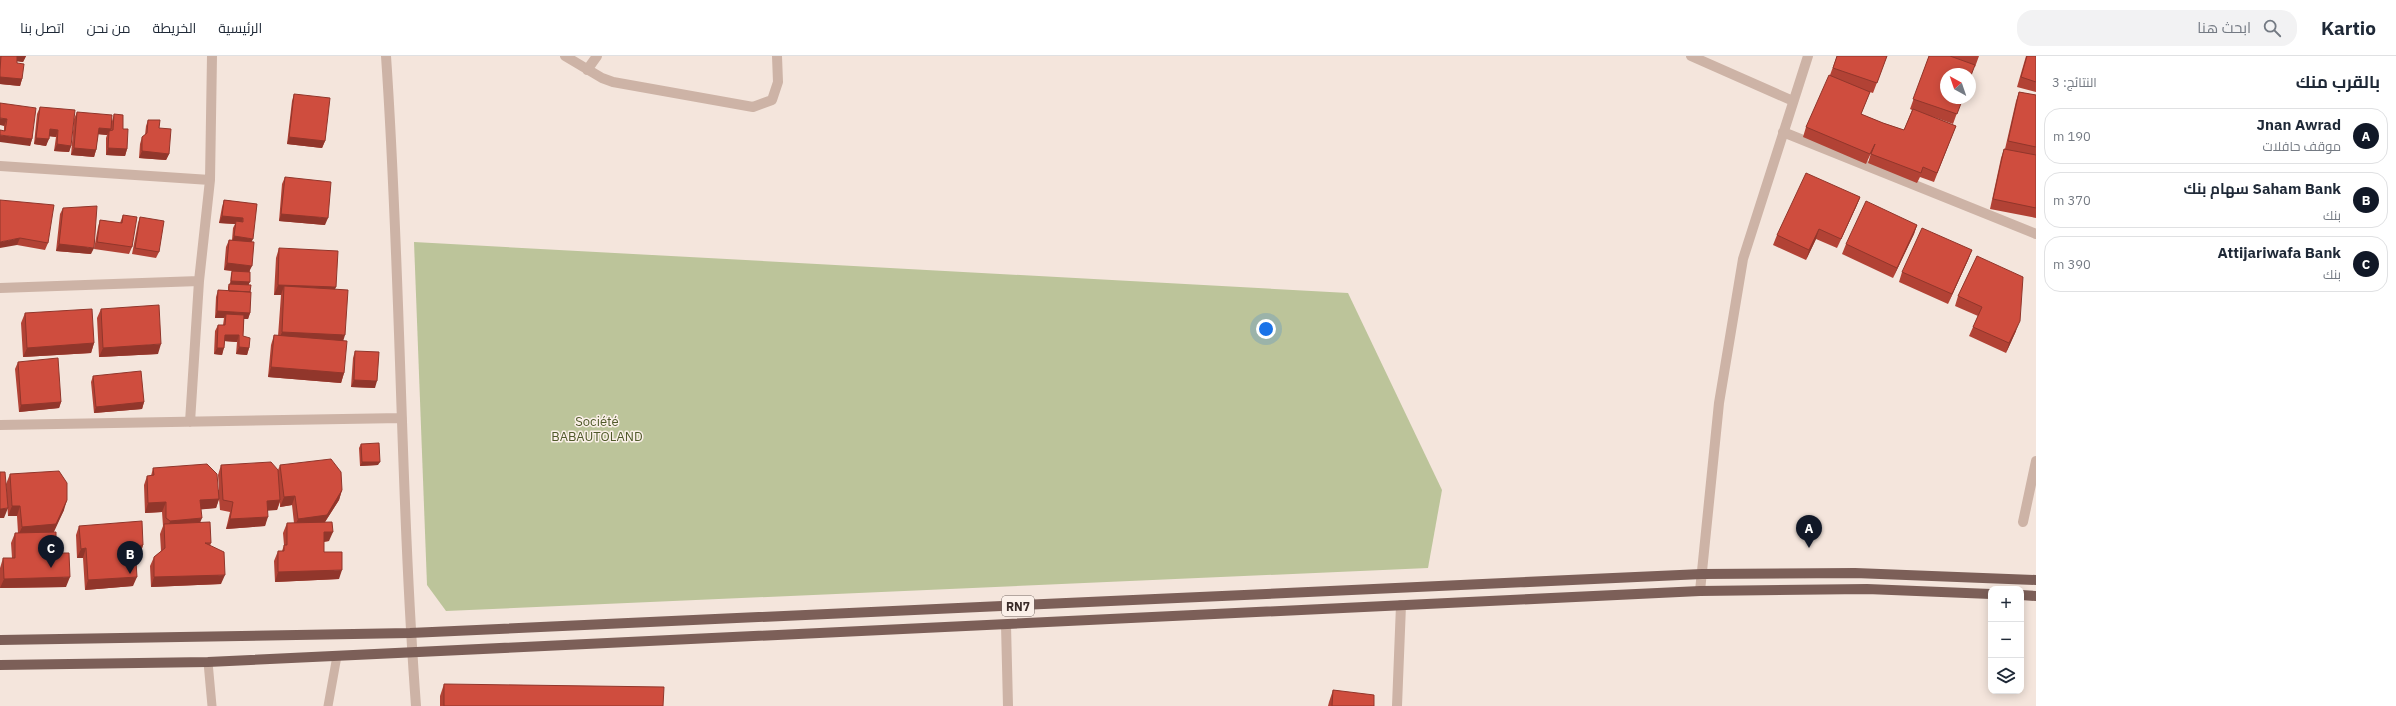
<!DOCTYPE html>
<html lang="ar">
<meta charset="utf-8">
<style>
body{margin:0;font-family:"IBM Plex Sans",Cairo,sans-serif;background:#f2f2f3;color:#1f2937;direction:rtl}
.controls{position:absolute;right:12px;bottom:12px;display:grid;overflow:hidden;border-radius:8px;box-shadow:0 2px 10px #0003}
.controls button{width:36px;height:36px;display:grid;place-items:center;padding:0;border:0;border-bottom:1px solid #e0e1e3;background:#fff;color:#1f2937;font:20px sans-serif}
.compass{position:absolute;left:1940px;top:12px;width:36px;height:36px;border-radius:50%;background:#fff;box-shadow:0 2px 10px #0003;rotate:320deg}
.you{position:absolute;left:1266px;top:273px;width:14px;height:14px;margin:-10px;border:3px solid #fff;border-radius:50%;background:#1a73e8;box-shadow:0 0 0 6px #1a73e833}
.badge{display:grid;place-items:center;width:26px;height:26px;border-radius:50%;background:#111827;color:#fff;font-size:13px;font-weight:700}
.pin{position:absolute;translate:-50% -33px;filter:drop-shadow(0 1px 2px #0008)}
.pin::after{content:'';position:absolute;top:21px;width:14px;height:12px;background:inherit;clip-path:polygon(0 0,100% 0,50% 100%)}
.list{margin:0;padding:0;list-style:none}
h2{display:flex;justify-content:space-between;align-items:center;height:52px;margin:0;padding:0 16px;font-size:17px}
h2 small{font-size:13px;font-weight:400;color:#747a83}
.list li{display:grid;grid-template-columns:26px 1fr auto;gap:12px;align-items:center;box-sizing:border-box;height:56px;margin:0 8px 8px;padding:0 8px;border:1px solid #e0e1e3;border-radius:16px}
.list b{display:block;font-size:15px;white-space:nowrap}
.list p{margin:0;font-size:13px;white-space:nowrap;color:#747a83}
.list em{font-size:13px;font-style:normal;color:#747a83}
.icon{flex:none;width:22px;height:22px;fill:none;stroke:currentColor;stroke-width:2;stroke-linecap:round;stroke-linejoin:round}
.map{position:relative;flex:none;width:2036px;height:650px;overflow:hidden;direction:ltr}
header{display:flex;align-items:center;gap:24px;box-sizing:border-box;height:56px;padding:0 20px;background:#fff;border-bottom:1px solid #e0e1e3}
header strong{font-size:19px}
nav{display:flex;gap:22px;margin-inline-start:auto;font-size:14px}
.search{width:280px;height:36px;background:#f2f2f3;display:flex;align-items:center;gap:10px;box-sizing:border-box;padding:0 14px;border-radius:16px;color:#747a83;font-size:15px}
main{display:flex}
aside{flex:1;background:#fff}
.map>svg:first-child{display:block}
.green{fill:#bcc49a}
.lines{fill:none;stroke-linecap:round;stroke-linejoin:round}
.lane{stroke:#cdb3a6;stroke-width:9}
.street{stroke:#cdb3a6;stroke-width:10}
.primary{stroke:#7c5f58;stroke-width:10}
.wall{fill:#b24235}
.shaded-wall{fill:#91362b}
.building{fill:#cf4d3e;stroke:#91362b}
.labels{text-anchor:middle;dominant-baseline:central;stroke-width:3;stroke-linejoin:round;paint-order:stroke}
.shield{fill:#fbf0e9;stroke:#736662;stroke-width:1}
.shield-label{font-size:12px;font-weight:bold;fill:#392b28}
.park-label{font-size:13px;fill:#4f5929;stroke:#fbf0e9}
</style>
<header>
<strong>Kartio</strong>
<div class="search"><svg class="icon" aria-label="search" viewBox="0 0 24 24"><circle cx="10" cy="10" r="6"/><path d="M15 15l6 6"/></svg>ابحث هنا</div>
<nav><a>الرئيسية</a><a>الخريطة</a><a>من نحن</a><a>اتصل بنا</a></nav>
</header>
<main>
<aside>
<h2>بالقرب منك<small>النتائج: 3</small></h2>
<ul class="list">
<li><span class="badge">A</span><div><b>Jnan Awrad</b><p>موقف حافلات</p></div><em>190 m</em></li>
<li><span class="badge">B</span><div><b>Saham Bank سهام بنك</b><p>بنك</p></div><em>370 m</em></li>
<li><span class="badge">C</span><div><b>Attijariwafa Bank</b><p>بنك</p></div><em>390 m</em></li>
</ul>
</aside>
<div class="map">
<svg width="2036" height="650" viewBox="0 0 2036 650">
<rect width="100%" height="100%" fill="#f4e5dc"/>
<path class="green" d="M414 186 1348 237 1442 434 1428 512 446 555 427 529Z"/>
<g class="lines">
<path class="lane" d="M208 606 212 650
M328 650 337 600"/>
<path class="street" d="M386 0C401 216 400 434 416 650
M565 0 602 22 613 26 753 51 772 44 778 26 777 0
M1691 0 1793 45
M587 14 597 0
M1783 76 2036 178
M0 110 210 124
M0 232 199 225
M190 366 199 225 210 124 212 0
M0 369 402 362
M2023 466 2036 405
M1700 535 1719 347 1743 203 1808 0
M1006 569 1008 650
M1397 650 1401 549"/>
<path class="primary" d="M2021 539 2036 540
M0 584 410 577 1702 518 1855 517 2036 524
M0 609 208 606 1700 535 1867 533 1991 538"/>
</g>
<path class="wall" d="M0 0H26L23 6 17 5V7L22 23 20 30 0 28Z
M1837 0H1887L1873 37 1867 35 1870 36 1861 58 1883 67 1904 74 1912 54 1910 53 1929 0H1979L1975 11 1974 10 1953 68 1931 60 1956 70 1934 126 1920 121 1917 127 1868 107 1871 97 1866 108 1803 81 1806 71 1830 19Z
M2026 0H2036V36L2017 31Z
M2019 36 2036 39V162L1990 153 2001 102 2004 93H2005L2016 45Z
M294 38 325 85 322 92 287 88 292 45Z
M0 47 32 83 30 90 4 75V70Z
M40 51 71 90 69 96 54 95 56 81 49 80 46 90 34 88 37 58Z
M77 56 112 65 114 58 123 73 127 93 125 100 106 99V82L107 79 98 78 96 94 94 101 71 99 74 63Z
M148 64 159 72 169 98 166 104 139 102 140 88 142 81 145 79 146 70Z
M285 121 325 169 279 165 282 128Z
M1860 142 1856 151 1837 192 1816 183 1806 204 1773 189 1777 179Z
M0 144 48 187 45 194 17 189Z
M224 144 257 148 251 186 249 229 250 236V257L248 263H244L243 280 249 292 247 299 236 298 237 286 225 285 222 299 214 298 215 275 218 269H223L224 262H215L216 241 218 234 228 235V231L229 228H230L231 218 232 215 224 214 226 191 229 184H232L233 172 235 168 219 167 222 151Z
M63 152 91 198 56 195 60 158Z
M123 159 132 191 129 198 94 193 98 171 100 164 120 167Z
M140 161 159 196 156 202 132 198 138 167Z
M1917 169 1914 178 1893 222 1842 198 1846 188Z
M279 192 335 233 343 285 344 317 341 327 268 321 271 289 274 279 278 280 281 239H274L276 202Z
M1972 194 1968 204 1948 248 1899 226 1902 216Z
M1977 200 2016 275 2006 297 1969 280 1973 271 1978 260 1955 250 1958 240Z
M101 253 158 298 99 301 97 262Z
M25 257 94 287 91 297 23 301 21 267Z
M355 295 375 332 351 331 353 302Z
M18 306 61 346 59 352 19 356 15 313Z
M93 320 144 346 142 353 94 357 91 326Z
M361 388 378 409 360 410 359 392Z
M221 409 278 414 280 409 342 434 339 444 325 466 329 485 324 486V496L339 523 275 526 274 505 278 495H282L284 489 283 477 287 467H294L292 449 280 451V446L277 454H268L265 470 226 473 230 456 220 454 219 443 216 452 201 453 200 466 211 487 210 490 221 528 151 531 150 510 154 501 161 495 160 478 163 470 162 456 145 457 144 429 147 420H151L153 412 219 434 218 419Z
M10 418 64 454 53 476 56 497 66 531 0 532V512L3 502H12L11 487 15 477H18L17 460H8L6 428Z
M79 470 143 489 140 499H135L133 530 85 534 83 502H77L76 479Z
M444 628 663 650H440V640Z
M1333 634 1374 650H1328L1329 646Z"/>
<path class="shaded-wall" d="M17 0H26L23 6 15 5Z
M0 21 22 23 20 30 0 28Z
M0 62 7 63 4 70 0 69Z
M99 72 111 73 108 79 109 75 107 79 96 78Z
M50 73 58 74 56 81 47 80Z
M0 79 32 83 30 90 0 86Z
M289 81 325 85 322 92 287 88Z
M36 82 49 83 46 90 34 88Z
M57 88 71 90 69 96 54 95Z
M74 92 96 94 94 101 71 99Z
M108 92 127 93 125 100 106 99Z
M142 95 169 98 166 104 139 102Z
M1860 141 1856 151 1837 192 1841 183Z
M281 158 328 162 325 169 279 165Z
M222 160 243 162 241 169 236 165 235 168 219 167Z
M1917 169 1914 178 1893 222 1897 212Z
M1819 173 1816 183 1806 204 1809 194Z
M234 180 253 183 250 189 232 187Z
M20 182 17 189 0 192V186Z
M59 188 94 192 91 198 56 195Z
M1972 194 1968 204 1948 248 1952 238Z
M227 207 252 210 249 216 224 214Z
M231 225 250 226 248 229H230Z
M278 229 336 231 332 241 284 230 281 239H274Z
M217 255 250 257 248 263 226 262V258L224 262H215Z
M2020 265 2016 275 2006 297 2009 287Z
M282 276 345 279 342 289 278 285Z
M225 279H239L237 286 223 285Z
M94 287 91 297 23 301 27 292Z
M161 288 158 298 99 301 103 292Z
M239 291 249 292 247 299 236 298Z
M217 292H224L222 299 214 298Z
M271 311 344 317 341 327 268 321Z
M354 324 377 325 375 332 351 331Z
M61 346 59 352 19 356 21 349Z
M144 346 142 353 94 357 96 351Z
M362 406H380L378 409 360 410Z
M342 434 339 444 323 469 294 472 298 463Z
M295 440 292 449 280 451 284 441Z
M219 443 216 452 196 454 200 444Z
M67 444 64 454 53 478 18 480 22 471Z
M280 444 277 454 264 455 267 445Z
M166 446 162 456 145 457 148 447Z
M12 450H20L17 460H8Z
M8 452 4 462H0V453Z
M268 461 265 470 226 473 230 463Z
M202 462 198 472 167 475 170 465Z
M324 476H333L329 485 320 486Z
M143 489 140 499 131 500 135 490Z
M86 492 83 502H77L81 493Z
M342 514 339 523 275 526 278 516Z
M225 519 221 528 151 531 154 521Z
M70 521 66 531 0 532 4 523Z
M137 521 133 530 85 534 88 524Z"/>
<path class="building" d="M1 0H17V7L24 8 22 23 0 21V14Z
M1837 0H1887L1877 27 1833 12Z
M1929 0H1950L1975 9 1970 22V18H1946V42H1963L1957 58 1913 43Z
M2027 0H2036V26L2021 21Z
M1829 19 1870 36 1861 58 1883 67 1904 74 1913 53 1956 70 1937 117 1923 111 1921 117 1871 98 1875 88 1870 98 1806 71Z
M2019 36 2036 39V91L2008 85Z
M294 38 330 42 325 85 289 81Z
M0 47 36 52 32 83 0 79V74L5 75 7 63 0 62Z
M40 51 75 54 71 90 57 88 58 74 50 73 49 83 36 82Z
M77 56 112 59 111 73 99 72 96 94 74 92Z
M114 58 123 59V73H128L127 93 108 92 109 75 113 74Z
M148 64H160L159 72 171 73 169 98 142 95V81L147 77Z
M2004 93 2036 99V152L1993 143Z
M1806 117 1860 141 1841 183 1819 173 1809 194 1777 179Z
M285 121 331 126 328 162 281 158Z
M0 144 54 149 48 187 20 182 0 186Z
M224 144 257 148 253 183 234 180 236 165 243 166V162L222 160Z
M1866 145 1917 169 1897 212 1846 188Z
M97 150 94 192 59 188 63 152Z
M123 159 137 161 132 191 97 186 100 164 122 167Z
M140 161 164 165 159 196 135 192Z
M1922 172 1972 194 1952 238 1902 216Z
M229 184 254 186 252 210 227 207Z
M279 192 338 195 336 231 278 229Z
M1977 200 2023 221 2020 265 2009 287 1973 271 1982 251 1958 240Z
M232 215 250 216V226L231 225Z
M229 228 251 229 250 236 229 235Z
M284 230 348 234 345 279 282 276Z
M218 234 251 236 250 257 217 255Z
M159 249 161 288 103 292 101 253Z
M92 253 94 287 27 292 25 257Z
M226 258 244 259 243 280 250 282 249 292 239 291V279H225L224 292H217L218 269H225Z
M274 279 347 285 344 317 271 311Z
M355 295 379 296 377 325 354 324Z
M58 302 61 346 21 349 18 306Z
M141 315 144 346 96 351 93 320Z
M379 387 380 406H362L361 388Z
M331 403 341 416 342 434 327 459 298 463 295 440 284 441 280 409Z
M271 406 278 414 280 444 267 445 268 461 230 463 233 446 223 444 221 409Z
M207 408 217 418 219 443 200 444 202 462 170 465 166 462V446L148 447 147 420 154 419 153 412Z
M59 415 67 427V444L56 468 22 471 20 450H12L10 418Z
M0 416H5L8 452 0 453Z
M142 465 143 489 135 490 137 521 88 524 86 492 81 493 79 470Z
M210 466 211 487H205L224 496 225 519 154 521V501L165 492 164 468Z
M332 466 333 476H324V496H342V514L278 516V495H284V489H287V467Z
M56 476V497H69L70 521 4 523 3 502H15V477Z
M444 628 664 631 663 650H444Z
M1333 634 1374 639V650H1332Z"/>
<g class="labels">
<rect class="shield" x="1002" y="540" width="32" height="20" rx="3"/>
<g class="shield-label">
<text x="1018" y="550">RN7</text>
</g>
<g class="park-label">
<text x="597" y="365">Société<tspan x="597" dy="15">BABAUTOLAND</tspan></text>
</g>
</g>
</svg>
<div class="controls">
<button>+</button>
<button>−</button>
<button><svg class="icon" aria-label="layers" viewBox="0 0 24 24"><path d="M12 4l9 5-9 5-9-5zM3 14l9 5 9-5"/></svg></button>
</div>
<svg class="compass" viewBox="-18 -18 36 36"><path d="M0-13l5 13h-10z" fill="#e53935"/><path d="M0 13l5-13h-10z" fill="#747a83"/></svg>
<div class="you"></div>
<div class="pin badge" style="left:1809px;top:492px">A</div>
<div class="pin badge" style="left:130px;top:518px">B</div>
<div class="pin badge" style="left:51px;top:512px">C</div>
</div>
</main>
